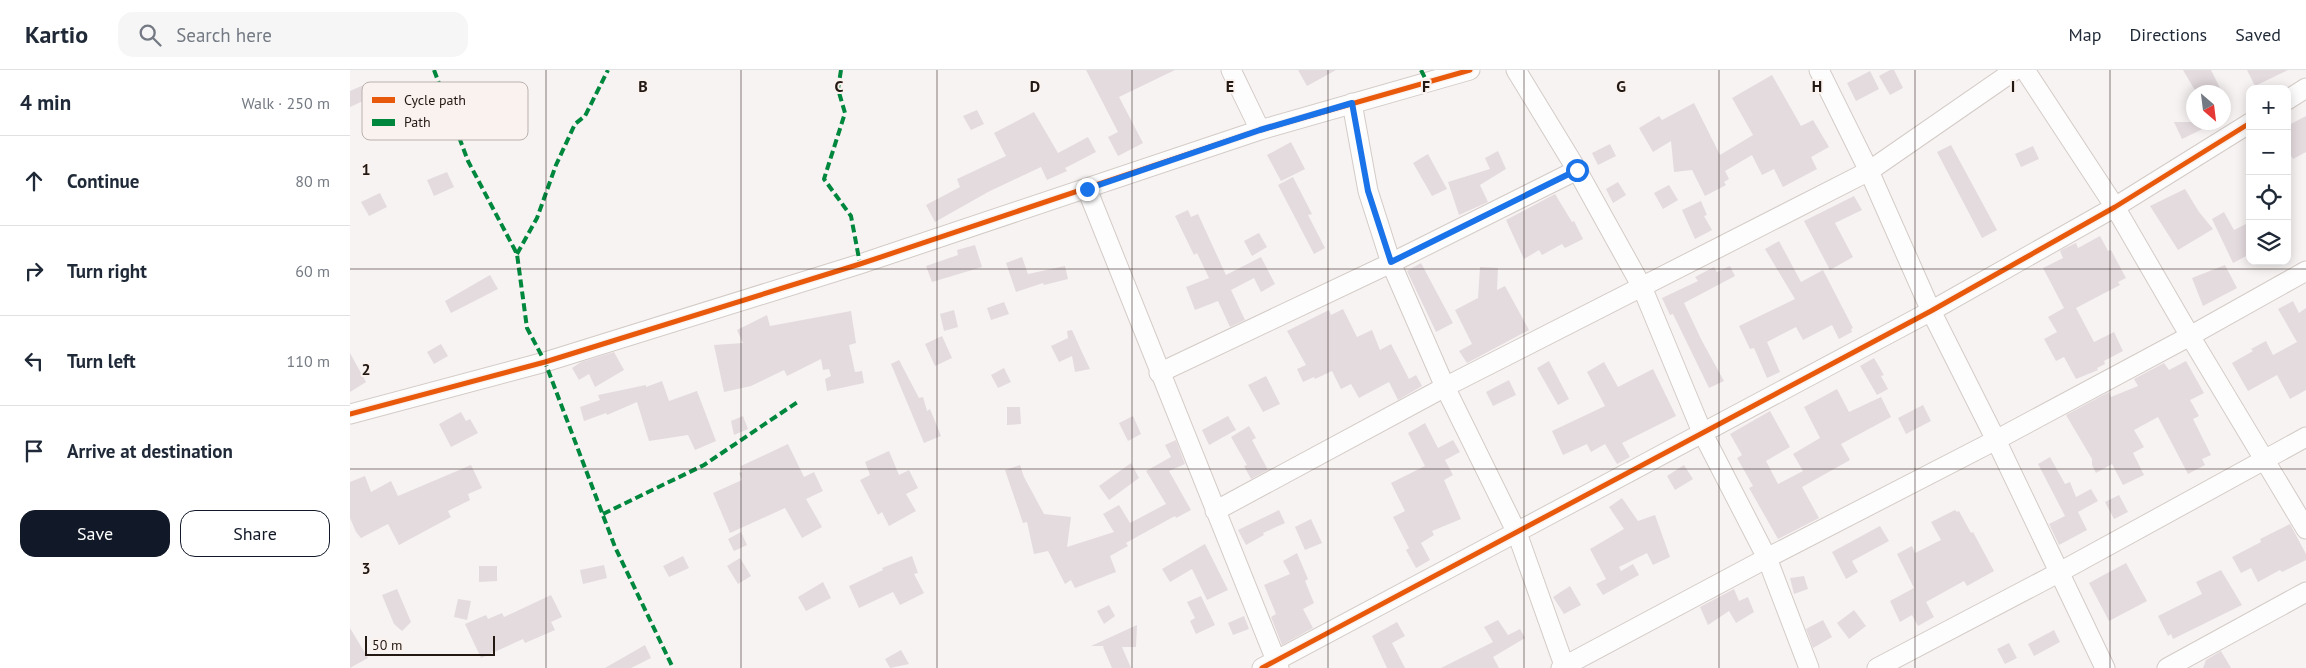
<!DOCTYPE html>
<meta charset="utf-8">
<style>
body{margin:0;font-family:"PT Sans",sans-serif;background:#f6f6f7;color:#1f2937}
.controls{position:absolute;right:15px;top:15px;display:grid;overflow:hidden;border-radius:10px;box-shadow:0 2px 12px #0003}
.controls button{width:45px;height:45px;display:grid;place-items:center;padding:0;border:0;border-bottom:1px solid #e0e1e3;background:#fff;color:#1f2937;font:25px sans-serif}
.compass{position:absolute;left:1836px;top:15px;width:45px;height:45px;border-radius:50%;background:#fff;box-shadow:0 2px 12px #0003;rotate:152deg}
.scale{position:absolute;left:15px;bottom:12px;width:130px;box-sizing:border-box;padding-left:5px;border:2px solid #241812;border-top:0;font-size:14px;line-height:18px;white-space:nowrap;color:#241812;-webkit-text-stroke:4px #faf2ef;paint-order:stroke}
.stop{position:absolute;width:15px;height:15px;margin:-11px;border:4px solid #1a73e8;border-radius:50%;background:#fff}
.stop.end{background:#1a73e8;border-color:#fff;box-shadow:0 1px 5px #0008}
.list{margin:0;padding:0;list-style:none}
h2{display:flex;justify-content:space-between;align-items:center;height:65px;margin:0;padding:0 20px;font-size:21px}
h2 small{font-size:16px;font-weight:400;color:#747a83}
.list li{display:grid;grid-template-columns:32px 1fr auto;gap:15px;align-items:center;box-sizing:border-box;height:90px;padding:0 20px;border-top:1px solid #e0e1e3}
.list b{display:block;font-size:19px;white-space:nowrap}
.list em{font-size:16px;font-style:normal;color:#747a83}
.actions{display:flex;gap:10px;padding:15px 20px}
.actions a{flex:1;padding:11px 0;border:1px solid #111827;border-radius:15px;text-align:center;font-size:18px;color:#111827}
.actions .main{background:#111827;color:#fff}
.icon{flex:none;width:28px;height:28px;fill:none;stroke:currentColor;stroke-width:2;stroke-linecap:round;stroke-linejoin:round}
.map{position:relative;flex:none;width:1956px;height:598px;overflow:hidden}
header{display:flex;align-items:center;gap:30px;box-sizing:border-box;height:70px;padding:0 25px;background:#fff;border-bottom:1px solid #e0e1e3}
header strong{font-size:24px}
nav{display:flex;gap:28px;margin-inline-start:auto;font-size:18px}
.search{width:350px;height:45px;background:#f6f6f7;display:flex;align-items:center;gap:12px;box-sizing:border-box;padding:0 18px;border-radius:15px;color:#747a83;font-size:19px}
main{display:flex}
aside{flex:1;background:#fff}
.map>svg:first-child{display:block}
.building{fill:#e4dbdf}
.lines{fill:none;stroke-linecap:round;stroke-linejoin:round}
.minor-casing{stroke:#d3cbc7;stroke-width:21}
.minor{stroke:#fefdfd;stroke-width:19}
.quiet{stroke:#00873e;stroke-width:4;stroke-dasharray:8 4;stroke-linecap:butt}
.cycleway-casing{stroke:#faf2ef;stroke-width:8}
.cycleway{stroke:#e8590c;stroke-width:5}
.route{stroke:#1a73e8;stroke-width:6}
.grid{fill:none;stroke:#241812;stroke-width:1;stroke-opacity:0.55}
.key{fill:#faf2ef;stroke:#bab1ad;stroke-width:1}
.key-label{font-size:14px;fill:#241812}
.grid-label{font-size:16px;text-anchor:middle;font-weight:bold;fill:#241812;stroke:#faf2ef;stroke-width:4;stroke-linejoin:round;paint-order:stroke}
</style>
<header>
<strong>Kartio</strong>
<div class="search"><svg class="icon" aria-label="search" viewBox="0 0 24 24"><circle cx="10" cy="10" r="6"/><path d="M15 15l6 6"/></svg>Search here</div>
<nav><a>Map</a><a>Directions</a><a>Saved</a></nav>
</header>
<main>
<aside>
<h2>4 min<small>Walk · 250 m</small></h2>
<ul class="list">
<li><svg class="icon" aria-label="ahead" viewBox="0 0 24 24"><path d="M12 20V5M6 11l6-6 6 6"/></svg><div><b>Continue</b></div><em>80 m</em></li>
<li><svg class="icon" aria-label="right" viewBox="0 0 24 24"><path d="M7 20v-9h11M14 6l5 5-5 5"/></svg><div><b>Turn right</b></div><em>60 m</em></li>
<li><svg class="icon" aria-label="left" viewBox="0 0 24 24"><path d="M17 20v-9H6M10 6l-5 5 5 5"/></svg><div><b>Turn left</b></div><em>110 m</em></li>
<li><svg class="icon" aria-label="arrive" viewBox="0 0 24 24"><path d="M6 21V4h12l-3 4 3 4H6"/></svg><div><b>Arrive at destination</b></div></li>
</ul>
<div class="actions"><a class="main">Save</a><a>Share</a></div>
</aside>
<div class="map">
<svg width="1956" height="598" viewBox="0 0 1956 598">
<rect width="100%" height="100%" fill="#f7f3f2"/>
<path class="building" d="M736 0H825L769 27 793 73 768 86 758 67 768 62Z
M948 0H986L957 16Z
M1540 0H1544L1553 18 1540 25 1529 6Z
M1833 0H1861L1871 20 1862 19 1864 22H1846Z
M1897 0H1938L1905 16Z
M1520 1 1529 19 1506 31 1497 13Z
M1422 5 1451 56 1463 50 1479 77 1461 87 1467 99 1433 117 1424 99 1412 105 1402 85 1375 101 1379 109 1374 112 1376 115 1355 126 1342 100 1324 102 1321 71 1303 82 1289 58 1309 46 1312 50 1344 33 1370 85 1403 65 1382 28Z
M18 13 24 26 0 37V21Z
M627 40 634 54 621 60 613 46Z
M684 42 708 83 738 67 746 82 715 98 717 101 697 110 691 97 638 122 585 152 576 135 610 117 607 109 656 86 644 63Z
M1956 46V82L1943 89 1937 79V56Z
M1824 52H1867L1832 69Z
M941 72 955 99 931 111 917 85Z
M1260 74 1266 86 1248 95 1242 83Z
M1601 75 1647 160 1632 168 1587 82Z
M1683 76 1689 89 1671 97 1665 84Z
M1148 81 1156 99 1130 115 1138 132 1109 145 1098 112 1140 99 1135 88Z
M1078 84 1097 119 1082 126 1063 93Z
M97 102 104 117 84 126 77 110Z
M943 107 962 144 958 145 975 178 964 184 928 115Z
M1268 112 1276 125 1263 133 1256 119Z
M1319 115 1328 130 1313 139 1304 123Z
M1835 119 1849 142 1863 159 1828 180 1800 136Z
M30 123 37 137 19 146 11 132Z
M1205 124 1222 152 1224 151 1233 169 1215 178 1212 174 1192 185 1189 180 1174 189 1156 150Z
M1504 126 1512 140 1485 153 1503 187 1480 200 1454 151Z
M1351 131 1357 145 1354 146 1362 160 1345 169 1332 140Z
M838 140 841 147 848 144 876 205 911 187 925 214 911 222 904 208 881 220 895 250 880 257 868 231 845 240 836 217 859 208 847 183 844 185 825 146Z
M1874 142 1884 160 1900 152V184L1883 193 1862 149Z
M909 163 917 177 902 186 894 171Z
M1750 166 1758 181 1761 180 1776 208 1768 212 1770 215 1726 238 1744 272 1764 262 1773 281 1754 291 1755 294 1747 298 1748 300 1726 309 1714 287 1706 291 1694 269 1707 262 1698 247 1714 238 1693 198 1713 188 1710 181 1713 179 1726 173 1728 178Z
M1429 171 1451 212 1473 200 1503 258 1501 259 1502 262 1489 269 1482 255 1453 270 1446 257 1417 272 1430 302 1417 308 1404 278 1400 279 1389 256 1445 229 1415 179Z
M625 175 632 197 582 212 576 196 608 185 607 180Z
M672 187 678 204 715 196 718 209 694 215 693 213 666 222 656 193Z
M1071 193 1103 253 1086 262 1057 201Z
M1875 195 1887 218 1853 236 1842 208Z
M1380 196 1385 206 1334 233 1352 271 1374 311 1359 318 1323 244 1320 245 1312 228 1348 211 1345 207 1364 197 1367 202Z
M1130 197 1148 198 1147 220 1155 216 1179 260 1117 293 1109 281 1122 274 1105 240 1128 228Z
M140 205 148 219 101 243 95 231Z
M1943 231 1949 243 1956 238V320L1940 329 1927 305 1898 321 1882 293 1903 281 1901 279 1916 271 1923 285 1947 272 1928 239Z
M654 232 659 244 641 250 637 238Z
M993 239 1007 267 1022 260 1030 280 1041 274 1059 309 1066 305 1072 316 1048 330 1039 312 1009 328 1001 314 991 319 982 301 965 309 964 307 953 312 947 299 956 295 937 261 979 240 981 245Z
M604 240 608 257 594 261 590 244Z
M501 241 506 273 499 275 505 302 512 301 514 313 477 321 475 309 481 306 479 299 473 300 471 289 437 306 434 300 401 316 374 322 364 275 393 273 387 260 417 245 420 256Z
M722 260 731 280 740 299 725 302 722 286 709 292 701 276 718 268 717 261Z
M592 266 602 288 585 296 575 274Z
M91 274 98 286 84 294 77 282Z
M264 282 274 300 245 317 239 304 229 310 222 298 231 292Z
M0 283 16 312 0 322Z
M1524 288 1534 305 1531 306 1538 319 1527 325 1510 296Z
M549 290 569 328 573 327 577 341 580 339 591 366 574 373 541 294Z
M1199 291 1219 329 1208 335 1187 298Z
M1836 291 1854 323 1840 330 1849 346 1843 349 1861 385 1852 389 1855 395 1838 404 1808 347 1784 360 1794 377 1783 383 1794 405 1773 415 1762 394 1746 403 1742 395V389L1716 345 1759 322 1761 327 1788 316 1784 309 1814 293 1819 300Z
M1254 292 1268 317 1303 299 1326 346 1272 373 1280 387 1267 394 1255 374 1241 382 1237 374 1213 385 1202 361 1255 336 1237 302Z
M654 298 661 312 648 318 641 305Z
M916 306 930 334 913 342 898 315Z
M1159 310 1166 325 1143 336 1136 322Z
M312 311 319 331 347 321 366 371 345 380 338 365 299 371 287 332 257 345 256 343 234 351 230 337 250 330 248 325 296 315V317Z
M1487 319 1499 342 1531 327 1541 347 1491 374 1500 390 1452 417 1469 448 1428 469 1399 418 1403 416 1387 388 1392 385 1380 364 1420 341 1440 377 1416 391 1428 414 1453 401 1443 384 1470 368 1454 337Z
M1573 335 1581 351 1556 364 1548 348Z
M657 337H670L671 354 657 355Z
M111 342 116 351 120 349 128 363 101 377 89 354Z
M393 346 398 359 384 365 381 351Z
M783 346 791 364 778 371 769 353Z
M878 346 886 360 859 375 852 360Z
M1075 353 1088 378 1103 370 1110 382 1095 390 1103 405 1094 410 1111 449 1082 461 1084 465 1071 473 1080 490 1066 498 1056 480 1059 478 1043 447 1055 441 1041 413 1075 396 1058 363Z
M899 356 906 368 902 370 918 400 901 409 894 396 897 395 881 367Z
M826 370 835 394 819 401 841 440 826 448 825 446 792 464 776 473 778 476 760 486 766 502 725 518 721 510 715 514 698 481 684 484 677 452 673 453 655 400 670 395 674 407 694 444 721 447 717 477 764 462 753 444 769 435 780 453 816 434 796 401 821 387 815 375Z
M438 374 454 407 464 402 472 419 473 421 456 429 472 457 452 468 435 438 380 463 363 423 392 410 389 403 392 402 391 396Z
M539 381 549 405 559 400 568 418 556 424 566 441 539 456 532 442 528 445 510 410 520 405 515 392Z
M1700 387 1715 414 1720 412 1726 427 1741 419 1748 431 1728 442 1737 460 1709 475 1699 454 1715 446 1688 394Z
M781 393 789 408 759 430 749 416Z
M121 395 132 418 118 424 120 430 98 441 101 447 49 475 38 454 11 468 6 462 0 448V412L15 406 21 422 41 411 48 426Z
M1334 395 1343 409 1325 420 1317 406Z
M1769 425 1778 442 1764 449 1755 432Z
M1272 428 1288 451 1305 445 1320 487 1303 495 1297 483 1269 497 1271 501 1283 494 1289 505 1253 525 1246 514 1256 509 1240 479 1274 459 1259 437Z
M929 440 935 453 913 463 914 465 896 475 888 460Z
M1605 440 1607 442 1609 441 1621 463 1623 462 1644 501 1617 516 1614 511 1576 532 1584 547 1568 556 1562 545 1550 552 1540 531 1564 518 1547 484 1562 476 1565 483 1591 470 1581 452Z
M961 449 972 473 955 480 945 457Z
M1940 454 1956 484V490L1932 502 1930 500 1908 512 1901 498 1891 503 1882 487 1911 472 1910 469Z
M1530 456 1539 471 1502 491 1508 502 1496 509 1482 482Z
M391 462 397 475 384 481 378 469Z
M855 474 878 520 857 530 842 499 820 512 812 499Z
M947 483 958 509 955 511 964 533 953 539 963 558 932 575 921 547 926 544 914 515 940 504 933 491Z
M333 486 339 498 319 507 313 496Z
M562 486 568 503 564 504 574 523 550 535 543 522 509 538 499 516 533 500 532 498Z
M390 488 401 506 388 514 377 496Z
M1776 493 1797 531 1759 551 1739 513Z
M254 495 257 508 233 514 230 500Z
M129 496H147V511L129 512Z
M1871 500 1892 535 1823 569 1821 564 1818 566 1808 546 1852 524 1846 512Z
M1454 506 1458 519 1444 524 1440 508Z
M473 512 481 528 456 541 448 527Z
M1220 516 1231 535 1214 544 1203 527Z
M47 519 61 552 52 561 44 554 32 525Z
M1384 519 1389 531 1398 527 1404 542 1386 553 1379 541 1358 555 1350 537Z
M201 525 212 547 201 552 205 560 175 573 173 569 131 588 115 554 136 545 138 549 152 543 154 547Z
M851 526 865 555 846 564 840 551 845 548 837 532Z
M108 529 121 531 117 550 104 547Z
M759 535 765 546 754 554 747 541Z
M1504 540 1516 556 1499 569 1487 553Z
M894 546 899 559 883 565 878 553Z
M1148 550 1158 565 1170 559 1175 568 1143 587 1149 598H1091L1143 572 1134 557Z
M1473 550 1482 567 1463 578 1456 559Z
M1047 552 1055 566 1042 573 1055 598H1037L1022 566Z
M787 555 786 577H772L781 598H762L753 577 754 576H741Z
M0 558 18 588 0 598Z
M1704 560 1710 572 1684 586 1678 574Z
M1659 573 1667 588 1655 594 1647 579Z
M295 575 301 588 281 598H255Z
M551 580 559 594 540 598 535 589Z
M1871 581 1881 598H1853L1856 590Z"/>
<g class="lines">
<g class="minor-casing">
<path id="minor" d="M881 0 910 60
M1166 0 1227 100 1292 217 1352 362 1417 488 1459 598
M1469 0 1519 101 1581 241 1646 370 1755 598
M1675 0 1765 137 1840 266 1956 459
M1937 30 1956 18
M1002 33 1018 121 1041 193 1095 317 1167 463 1215 598
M737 119 929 598
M809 303 1041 193 1227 100
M0 344 195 292 510 194 910 60 1120 0
M865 441 1095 317 1519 101 1665 0
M912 598 1581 241 1765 137 1900 53
M1211 598 1417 488 1646 370 1840 266 1956 201
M1527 598 1708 503 1956 367
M1817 598 1956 522"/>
</g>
<use href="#minor" class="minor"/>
<path class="quiet" d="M84 0 118 91 167 184 177 258 195 292 265 477 323 598
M491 0 488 19 495 43 474 109 501 146 510 194
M1071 0 1077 12
M167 184 187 148 206 95 225 54 235 46 258 0
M253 444 354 395 449 331"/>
<g class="cycleway-casing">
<path id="cycleway" d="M0 344 195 292 510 194 910 60 1120 0
M912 598 1581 241 1765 137 1900 53"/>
</g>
<use href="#cycleway" class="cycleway"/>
</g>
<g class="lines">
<path class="route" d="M737 119 910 60 1002 33 1018 121 1041 192 1227 100"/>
</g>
<path class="grid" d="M196 0V598M391 0V598M587 0V598M782 0V598M978 0V598M1174 0V598M1369 0V598M1565 0V598M1760 0V598M0 199H1956M0 399H1956"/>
<rect x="12" y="12" width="166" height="58" rx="8" class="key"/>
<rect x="22" y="27" width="23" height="6" fill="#e8590c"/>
<rect x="22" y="49" width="23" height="7" fill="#00873e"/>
<g class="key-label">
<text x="54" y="35">Cycle path</text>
<text x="54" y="57">Path</text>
</g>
<g class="grid-label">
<text x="293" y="22">B</text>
<text x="489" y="22">C</text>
<text x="685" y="22">D</text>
<text x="880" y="22">E</text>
<text x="1076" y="22">F</text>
<text x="1271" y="22">G</text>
<text x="1467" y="22">H</text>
<text x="1663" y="22">I</text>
<text x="16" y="105">1</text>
<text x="16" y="305">2</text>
<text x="16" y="504">3</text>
</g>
</svg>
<div class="controls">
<button>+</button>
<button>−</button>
<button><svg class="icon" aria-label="locate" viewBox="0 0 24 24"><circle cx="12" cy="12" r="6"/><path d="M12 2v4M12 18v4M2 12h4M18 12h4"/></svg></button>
<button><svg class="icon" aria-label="layers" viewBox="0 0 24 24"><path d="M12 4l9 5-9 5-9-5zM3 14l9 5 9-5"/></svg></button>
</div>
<svg class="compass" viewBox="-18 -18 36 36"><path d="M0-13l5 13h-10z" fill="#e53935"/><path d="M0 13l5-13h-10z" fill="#747a83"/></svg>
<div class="scale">50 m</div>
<div class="stop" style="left:1227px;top:100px"></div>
<div class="stop end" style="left:737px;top:119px"></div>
</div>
</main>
